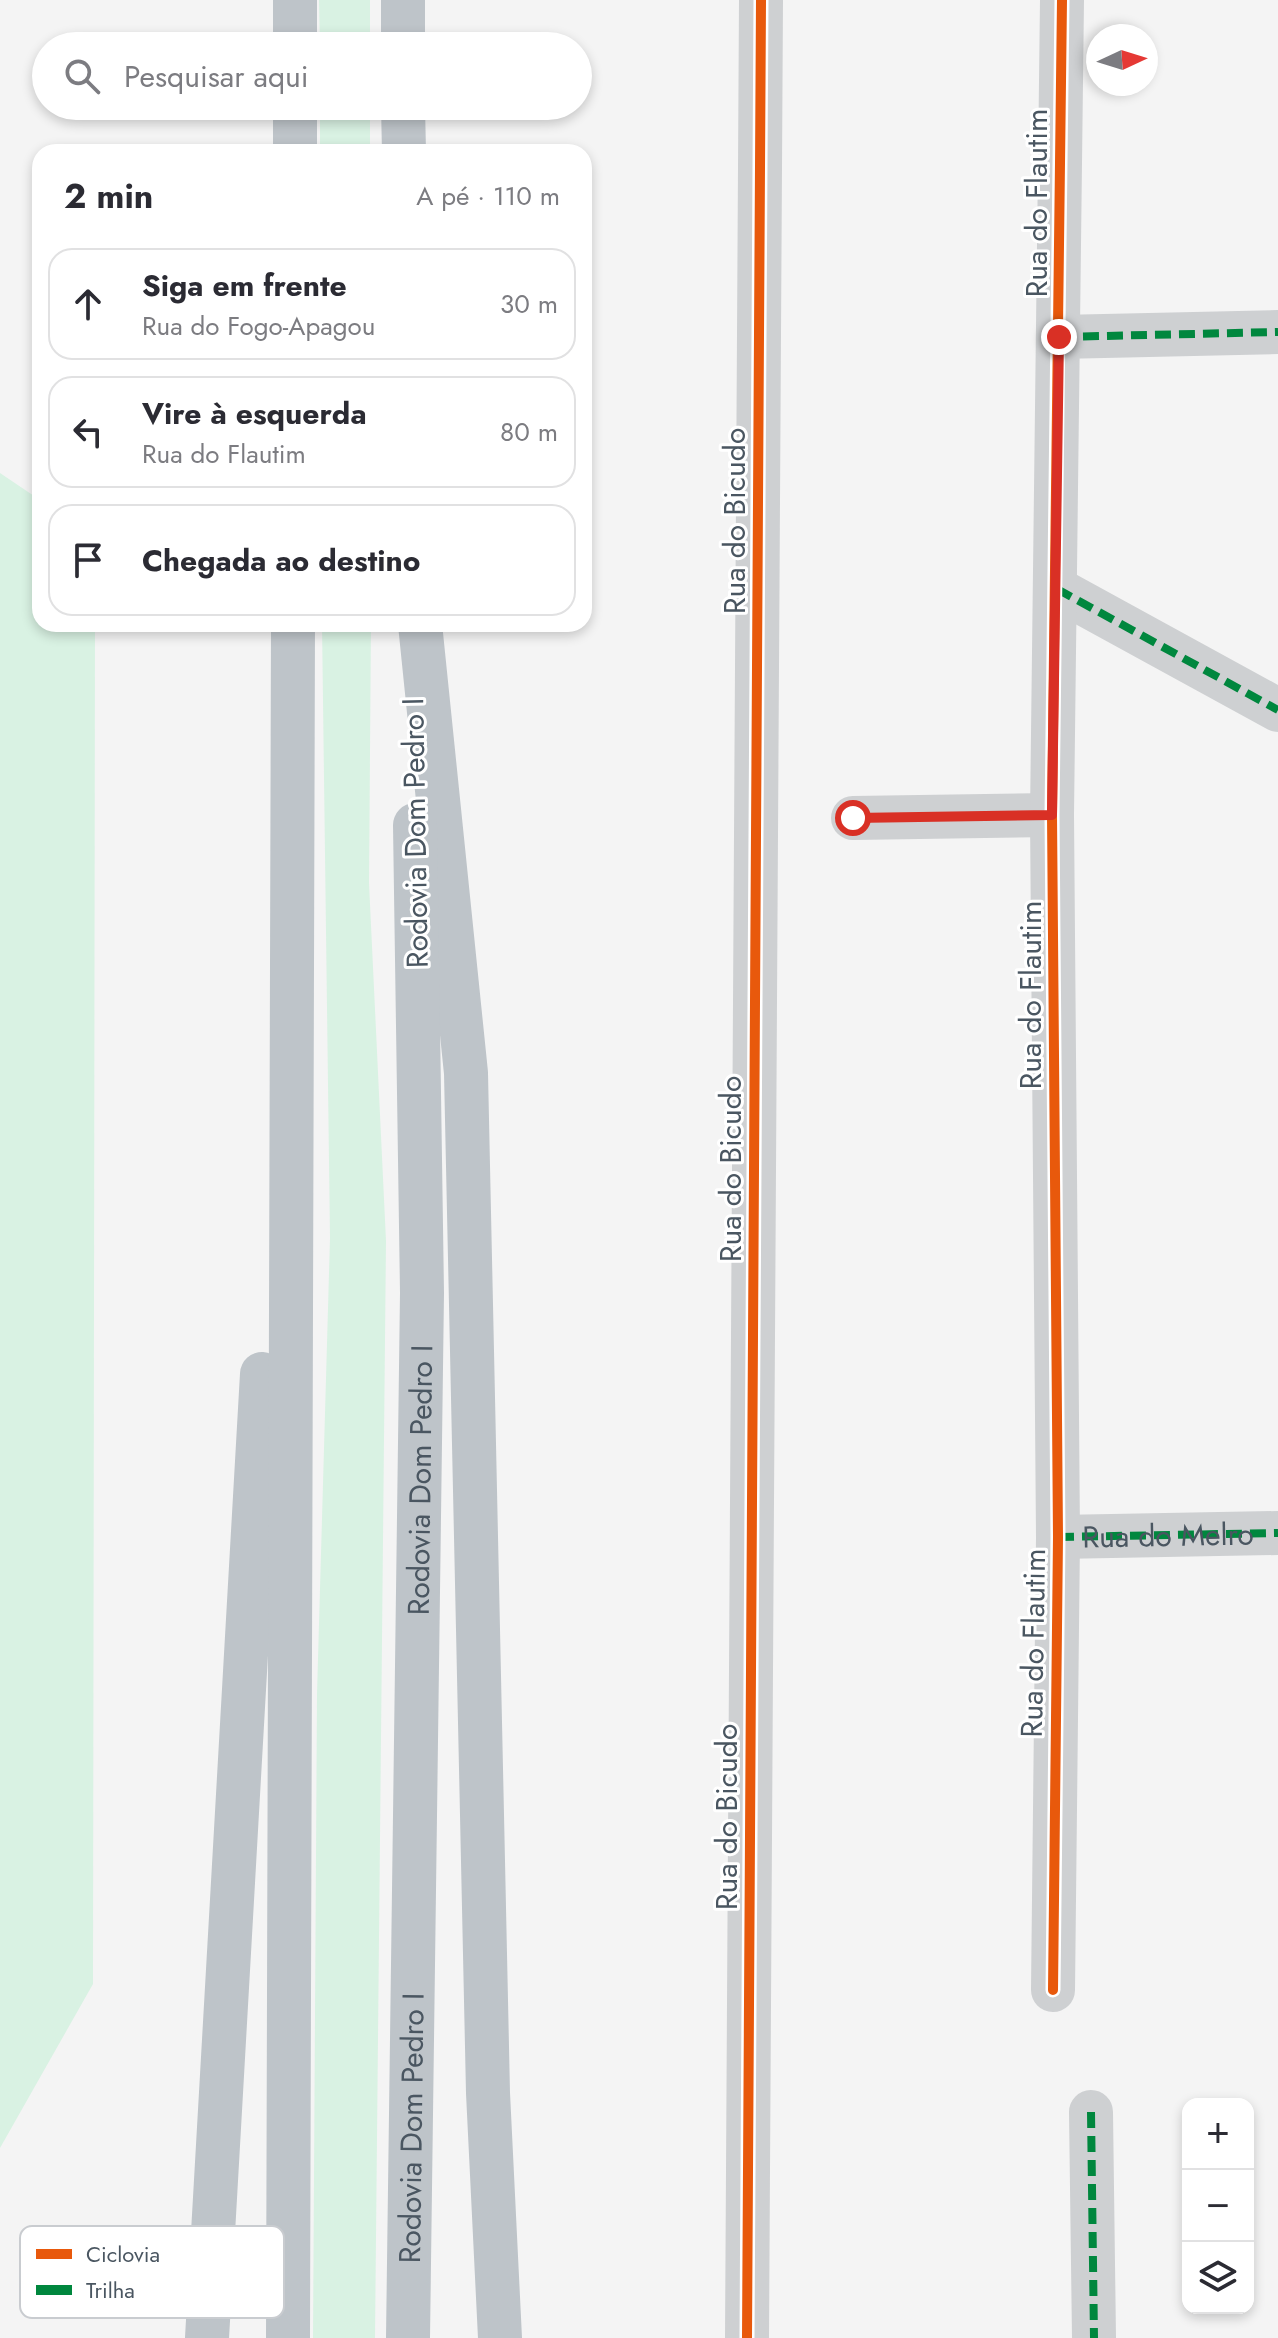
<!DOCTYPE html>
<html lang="pt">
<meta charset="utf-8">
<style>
body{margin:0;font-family:Jost,sans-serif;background:#f7f7f7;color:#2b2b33}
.controls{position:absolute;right:24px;bottom:24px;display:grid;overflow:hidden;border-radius:16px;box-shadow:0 4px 12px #0003}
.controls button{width:72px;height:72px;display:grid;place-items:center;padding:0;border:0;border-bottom:2px solid #e1e1e2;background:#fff;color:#2b2b33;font:40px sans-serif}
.compass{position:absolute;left:1086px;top:24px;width:72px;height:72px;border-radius:50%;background:#fff;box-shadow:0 4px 12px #0003;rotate:86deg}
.stop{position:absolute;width:24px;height:24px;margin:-18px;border:6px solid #d93025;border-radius:50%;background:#fff}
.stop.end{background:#d93025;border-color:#fff;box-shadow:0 2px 8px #0008}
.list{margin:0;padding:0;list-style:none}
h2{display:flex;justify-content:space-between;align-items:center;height:104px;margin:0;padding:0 32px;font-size:34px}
h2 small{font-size:26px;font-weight:400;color:#7c7c81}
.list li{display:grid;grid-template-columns:52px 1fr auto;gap:24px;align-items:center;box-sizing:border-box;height:112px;margin:0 16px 16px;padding:0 16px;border:2px solid #e1e1e2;border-radius:24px}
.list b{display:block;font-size:30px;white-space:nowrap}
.list p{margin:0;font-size:26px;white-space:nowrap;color:#7c7c81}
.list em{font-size:26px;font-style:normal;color:#7c7c81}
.icon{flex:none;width:44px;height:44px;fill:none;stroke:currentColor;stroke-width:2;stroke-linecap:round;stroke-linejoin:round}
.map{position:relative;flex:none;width:1278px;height:2338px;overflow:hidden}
.search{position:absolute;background:#fff;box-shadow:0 4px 12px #0003;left:32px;top:32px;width:560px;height:88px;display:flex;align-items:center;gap:20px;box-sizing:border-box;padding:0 28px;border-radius:44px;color:#7c7c81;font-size:30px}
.panel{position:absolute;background:#fff;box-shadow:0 4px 12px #0003;left:32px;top:144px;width:560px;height:488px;border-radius:24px}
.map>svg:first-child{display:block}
.green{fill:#d9f2e3}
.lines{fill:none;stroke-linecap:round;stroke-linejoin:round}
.minor{stroke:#ced0d2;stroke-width:44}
.highway{stroke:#bec4c9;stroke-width:44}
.quiet{stroke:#00873e;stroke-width:8;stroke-dasharray:16 8;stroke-linecap:butt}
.cycleway-casing{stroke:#fff;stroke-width:15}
.cycleway{stroke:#e8590c;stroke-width:10}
.route{stroke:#d93025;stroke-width:10}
.labels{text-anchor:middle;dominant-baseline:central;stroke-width:6;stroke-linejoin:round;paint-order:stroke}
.street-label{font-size:30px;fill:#4a5661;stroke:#fff}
.key{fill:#fff;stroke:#c9ccd0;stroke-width:2}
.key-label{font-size:22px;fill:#4a5661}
</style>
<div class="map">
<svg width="1278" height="2338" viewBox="0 0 1278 2338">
<rect width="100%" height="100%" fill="#f4f4f4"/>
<path class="green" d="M319 0H370V46H320Z
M320 106H370V152H320Z
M0 473 40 500V624H95L93 1984 0 2148Z
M322 624H371L369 883 386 1241 375 2338H313L317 1694 330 1238Z"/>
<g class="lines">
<g class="minor">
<path d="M1059 337 1278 332"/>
<path d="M1057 589 1278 710"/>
<path d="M853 818 1052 815"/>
<path id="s1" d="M1058 1537 1278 1533"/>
<path d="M1053 1990 1058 1537 1052 815 1062 0"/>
<path d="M1091 2112 1094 2338"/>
<path d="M747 2338 761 0"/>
</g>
<g class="highway">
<path d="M295 0V46"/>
<path d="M403 46V0"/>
<path d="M403 106 404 152"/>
<path d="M295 152V106"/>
<path d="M420 624 466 1073 488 2093 500 2338"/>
<path d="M207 2338 262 1374"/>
<path d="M288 2338 293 624"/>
<path id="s2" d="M408 2338 422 1293 415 825"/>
</g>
<path class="quiet" d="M1059 337 1278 332
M1057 589 1278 710
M853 818 1052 815
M1058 1537 1278 1533
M1091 2112 1094 2338"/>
<g class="cycleway-casing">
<path id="cycleway" d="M1053 1990 1058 1537 1052 815 1062 0
M747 2338 761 0"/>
</g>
<use href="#cycleway" class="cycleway"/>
</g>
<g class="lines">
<path class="route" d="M853 818 1052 815 1059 337"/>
</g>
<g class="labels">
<g class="street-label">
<text transform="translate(1036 203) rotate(-90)">Rua do Flautim</text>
<text transform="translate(734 521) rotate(-90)">Rua do Bicudo</text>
<text transform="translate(415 833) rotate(-91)">Rodovia Dom Pedro I</text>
<text transform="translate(1030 995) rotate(-90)">Rua do Flautim</text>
<text transform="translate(730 1169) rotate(-90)">Rua do Bicudo</text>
<text stroke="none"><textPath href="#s2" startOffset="858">Rodovia Dom Pedro I</textPath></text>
<text stroke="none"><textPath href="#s1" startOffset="110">Rua do Melro</textPath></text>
<text transform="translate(1033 1643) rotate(-89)">Rua do Flautim</text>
<text transform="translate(726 1817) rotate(-90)">Rua do Bicudo</text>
<text stroke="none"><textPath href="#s2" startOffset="210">Rodovia Dom Pedro I</textPath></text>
</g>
</g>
<rect x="20" y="2226" width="264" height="92" rx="12" class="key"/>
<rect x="36" y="2249" width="36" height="10" fill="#e8590c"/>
<rect x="36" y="2285" width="36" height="10" fill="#00873e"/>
<g class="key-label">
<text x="86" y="2262">Ciclovia</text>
<text x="86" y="2298">Trilha</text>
</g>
</svg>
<div class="controls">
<button>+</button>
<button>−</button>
<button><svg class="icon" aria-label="layers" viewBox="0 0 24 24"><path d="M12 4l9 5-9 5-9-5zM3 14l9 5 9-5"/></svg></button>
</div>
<svg class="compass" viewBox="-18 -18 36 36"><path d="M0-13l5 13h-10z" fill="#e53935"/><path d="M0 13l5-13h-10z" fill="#7c7c81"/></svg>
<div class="stop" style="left:853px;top:818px"></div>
<div class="stop end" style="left:1059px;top:337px"></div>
<div class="search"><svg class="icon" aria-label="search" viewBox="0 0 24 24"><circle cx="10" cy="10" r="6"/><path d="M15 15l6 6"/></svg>Pesquisar aqui</div>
<section class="panel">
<h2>2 min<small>A pé · 110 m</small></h2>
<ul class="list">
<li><svg class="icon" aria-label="ahead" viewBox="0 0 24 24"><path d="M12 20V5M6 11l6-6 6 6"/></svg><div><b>Siga em frente</b><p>Rua do Fogo-Apagou</p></div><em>30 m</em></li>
<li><svg class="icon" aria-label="left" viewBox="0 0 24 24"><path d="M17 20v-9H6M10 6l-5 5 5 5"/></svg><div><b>Vire à esquerda</b><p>Rua do Flautim</p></div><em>80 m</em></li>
<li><svg class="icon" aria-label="arrive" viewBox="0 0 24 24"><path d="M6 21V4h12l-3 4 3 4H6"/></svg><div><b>Chegada ao destino</b></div></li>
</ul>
</section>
</div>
